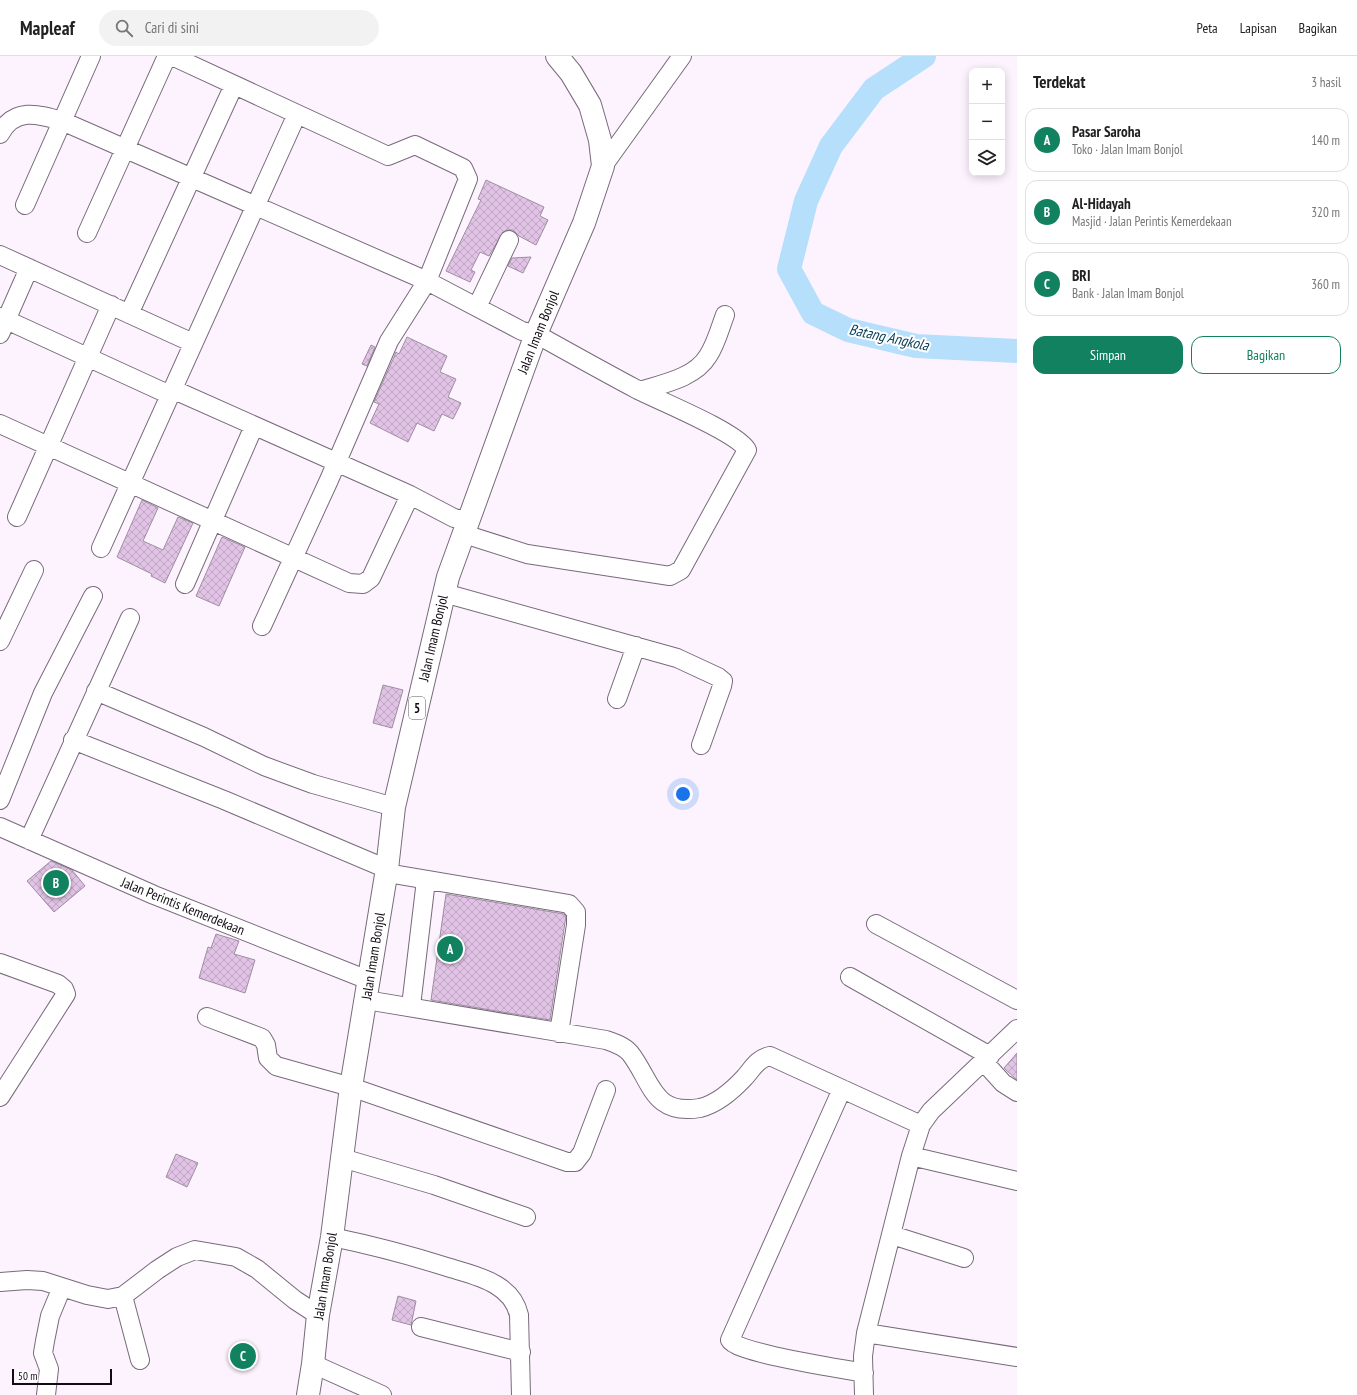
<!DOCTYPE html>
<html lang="id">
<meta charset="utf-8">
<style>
body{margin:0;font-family:"PT Sans Narrow",sans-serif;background:#f2f2f2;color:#222}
.controls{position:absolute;right:12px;top:12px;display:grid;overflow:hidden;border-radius:8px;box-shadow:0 2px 10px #0003}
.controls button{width:36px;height:36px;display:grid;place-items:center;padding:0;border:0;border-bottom:1px solid #e0e0e0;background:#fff;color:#222;font:20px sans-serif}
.scale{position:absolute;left:12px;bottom:10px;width:100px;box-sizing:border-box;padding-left:4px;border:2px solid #110b12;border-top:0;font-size:11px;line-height:14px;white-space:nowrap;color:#110b12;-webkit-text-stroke:3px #fff;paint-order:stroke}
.you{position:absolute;left:683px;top:738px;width:14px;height:14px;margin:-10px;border:3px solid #fff;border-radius:50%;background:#1a73e8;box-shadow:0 0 0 6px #1a73e833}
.badge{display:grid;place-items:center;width:26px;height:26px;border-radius:50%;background:#11815f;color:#fff;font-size:13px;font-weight:700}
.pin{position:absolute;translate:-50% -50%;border:2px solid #fff;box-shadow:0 1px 4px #0006}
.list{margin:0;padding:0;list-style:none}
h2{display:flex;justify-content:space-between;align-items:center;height:52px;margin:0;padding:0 16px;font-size:17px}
h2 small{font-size:13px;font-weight:400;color:#767676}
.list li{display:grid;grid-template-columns:26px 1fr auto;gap:12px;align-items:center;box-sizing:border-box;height:64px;margin:0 8px 8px;padding:0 8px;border:1px solid #e0e0e0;border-radius:12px}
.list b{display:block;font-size:15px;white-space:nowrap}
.list p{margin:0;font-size:13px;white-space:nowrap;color:#767676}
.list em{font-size:13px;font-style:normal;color:#767676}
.actions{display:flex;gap:8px;padding:12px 16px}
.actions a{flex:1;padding:9px 0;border:1px solid #11815f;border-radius:12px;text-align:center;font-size:14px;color:#11815f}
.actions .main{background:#11815f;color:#fff}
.icon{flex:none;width:22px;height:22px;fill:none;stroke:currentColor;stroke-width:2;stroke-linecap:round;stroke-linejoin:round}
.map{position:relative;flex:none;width:1017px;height:1339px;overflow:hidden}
header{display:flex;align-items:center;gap:24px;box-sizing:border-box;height:56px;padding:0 20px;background:#fff;border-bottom:1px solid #e0e0e0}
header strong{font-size:19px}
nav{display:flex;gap:22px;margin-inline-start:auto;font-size:14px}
.search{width:280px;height:36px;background:#f2f2f2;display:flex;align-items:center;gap:10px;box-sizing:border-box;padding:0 14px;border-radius:22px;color:#767676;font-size:15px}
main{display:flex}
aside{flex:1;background:#fff}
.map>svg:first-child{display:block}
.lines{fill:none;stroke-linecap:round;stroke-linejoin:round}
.river{stroke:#b5dffb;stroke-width:24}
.building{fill:url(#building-cross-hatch);stroke:#9e8ea0}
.minor-casing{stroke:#796a7b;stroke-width:20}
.highway-casing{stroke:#796a7b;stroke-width:24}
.minor{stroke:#fff;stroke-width:18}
.highway{stroke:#fff;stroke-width:22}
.labels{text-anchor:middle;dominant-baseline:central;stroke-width:4;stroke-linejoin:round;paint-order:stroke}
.shield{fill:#fff;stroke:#585459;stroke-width:1}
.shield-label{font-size:13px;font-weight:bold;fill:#110b12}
.street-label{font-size:14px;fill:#110b12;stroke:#fff}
.water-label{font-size:15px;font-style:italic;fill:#053d58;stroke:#fff}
</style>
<header>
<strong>Mapleaf</strong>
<div class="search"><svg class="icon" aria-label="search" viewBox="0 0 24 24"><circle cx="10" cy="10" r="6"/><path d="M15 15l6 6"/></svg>Cari di sini</div>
<nav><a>Peta</a><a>Lapisan</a><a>Bagikan</a></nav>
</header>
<main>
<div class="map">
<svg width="1017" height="1339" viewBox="0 0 1017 1339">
<defs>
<pattern id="building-cross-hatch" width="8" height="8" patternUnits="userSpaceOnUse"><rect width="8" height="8" fill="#e1c3e6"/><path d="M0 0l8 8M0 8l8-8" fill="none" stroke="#c0a6c4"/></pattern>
</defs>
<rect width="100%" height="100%" fill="#fdf3ff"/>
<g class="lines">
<path class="river" d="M924 0 874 33 831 90 806 145 789 213 813 257 848 274 916 290 1017 295"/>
</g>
<path class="building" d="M486 124 544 151 540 160 548 164 536 189 519 180 513 174H508L503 176 489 200 480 196 471 214 475 216 470 226 446 215 481 144 478 143Z
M531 201 523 217 508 210 512 202Z
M407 281 447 300 440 316 456 323 448 341 461 347 453 363 442 358 434 375 417 367 408 386 370 367 379 348 374 346 394 301 396 296 399 298Z
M371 289 375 291 367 310 362 308Z
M142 444 158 452 143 485 163 494 178 461 193 467 165 527 151 520 152 518 117 501Z
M222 481 245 491 219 550 196 540Z
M383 629 403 634 392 672 373 667Z
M51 805 72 814 85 830 54 856 27 825Z
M446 838 564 858 566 860 550 964 431 944Z
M216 878 239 885 234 898 255 904 245 937 199 922 208 891 211 892Z
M1017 997V1024L1004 1012Z
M176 1098 198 1107 187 1131 166 1121Z
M398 1240 416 1245 411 1269 392 1264Z"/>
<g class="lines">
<g class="minor-casing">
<path id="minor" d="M172 0 388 100 415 89 463 112 468 123 427 225 389 285 329 424 262 570
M0 78C14 51 38 58 62 65L427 225 522 275 536 278C570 297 604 316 638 334 660 345 737 376 747 394L681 514 670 520 527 498 464 478
M603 110 682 0
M25 149 91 0
M87 177 167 0
M0 199 193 287
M477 251 509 184
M129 258 234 29
M0 261 170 339
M0 278 29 212
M172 333 410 439 454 462 468 465
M640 335C662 328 695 322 708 300 716 288 720 272 725 259
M0 368 349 527 363 528 371 522 410 439
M17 461 111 249
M101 492 297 58
M185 528 254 370
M444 537 677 602 718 621 723 625 722 630 701 689
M0 585 34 514
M96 635 204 681 264 710 313 728 394 751
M617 643 636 590
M73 684 224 744 387 813
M0 744 43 637 93 540
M0 771 154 839 368 924
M29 784 130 562
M387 817 569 848 576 856V869L559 977
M876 868 1017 944
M0 907 58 928 64 933 66 938 0 1041
M850 921 990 1000
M366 944 606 984C615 987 624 990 630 997 652 1025 652 1060 700 1052 717 1048 733 1034 745 1021 752 1013 758 1002 770 1000L921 1069
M411 950 426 824
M207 961 262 982 266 989 268 1002 276 1010 351 1031 567 1106H575L582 1097 606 1034
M984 1006 1003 1027 1017 1036
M842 1033 730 1284C736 1297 845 1313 864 1317
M911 1100 1017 1125
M342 1102 434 1129 526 1161
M892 1179 964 1202
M332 1181C371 1189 409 1199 447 1211 463 1216 482 1220 496 1229 508 1236 516 1246 519 1259L521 1339
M0 1226 27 1224 43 1225 87 1239 108 1243 123 1240 157 1214 177 1201 195 1194 236 1201 257 1213 295 1244 318 1259
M123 1240 140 1304
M421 1271 521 1296
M866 1277 1017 1301
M313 1308 382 1339
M46 1339 49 1313 43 1297 45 1285 50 1260 62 1231
M864 1339 863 1300 866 1277 911 1100 921 1069 931 1055 1017 973"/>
</g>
<g class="highway-casing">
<path id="highway" d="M308 1339 313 1308 318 1259 332 1181 351 1031 387 813 394 751 448 521 536 278 584 167 603 110 600 84 590 49 571 17 557 0"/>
</g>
<use href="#minor" class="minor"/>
<use href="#highway" class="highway"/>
</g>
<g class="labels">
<rect class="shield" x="409" y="641" width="16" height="22" rx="3"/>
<g class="shield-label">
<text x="417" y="652">5</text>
</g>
<g class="street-label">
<text transform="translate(538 276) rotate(-68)">Jalan Imam Bonjol</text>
<text transform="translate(433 582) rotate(-77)">Jalan Imam Bonjol</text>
<text transform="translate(183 850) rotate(22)">Jalan Perintis Kemerdekaan</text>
<text transform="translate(373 900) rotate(-81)">Jalan Imam Bonjol</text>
<text transform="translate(325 1220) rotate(-81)">Jalan Imam Bonjol</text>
</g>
<g class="water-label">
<text transform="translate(889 281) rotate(12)">Batang Angkola</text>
</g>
</g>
</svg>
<div class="controls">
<button>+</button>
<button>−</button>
<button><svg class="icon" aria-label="layers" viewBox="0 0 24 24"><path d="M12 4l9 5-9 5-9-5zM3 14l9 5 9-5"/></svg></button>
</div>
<div class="scale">50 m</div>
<div class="you"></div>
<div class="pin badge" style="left:450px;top:893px">A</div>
<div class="pin badge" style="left:56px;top:827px">B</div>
<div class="pin badge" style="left:243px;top:1300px">C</div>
</div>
<aside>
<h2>Terdekat<small>3 hasil</small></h2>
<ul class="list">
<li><span class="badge">A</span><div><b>Pasar Saroha</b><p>Toko · Jalan Imam Bonjol</p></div><em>140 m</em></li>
<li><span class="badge">B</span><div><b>Al-Hidayah</b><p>Masjid · Jalan Perintis Kemerdekaan</p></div><em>320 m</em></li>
<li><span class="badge">C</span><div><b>BRI</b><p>Bank · Jalan Imam Bonjol</p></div><em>360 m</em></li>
</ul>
<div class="actions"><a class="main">Simpan</a><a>Bagikan</a></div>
</aside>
</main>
